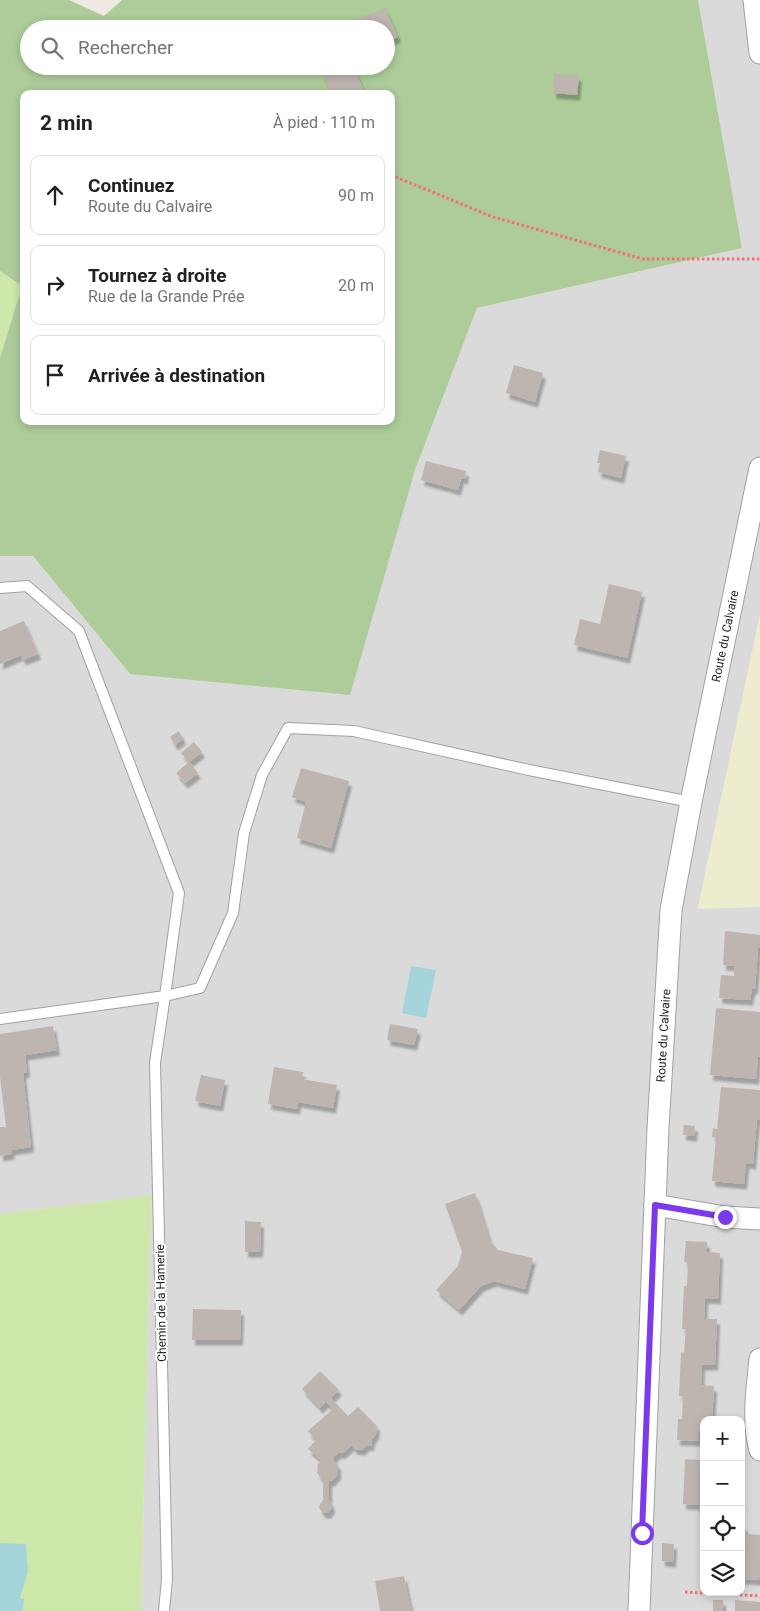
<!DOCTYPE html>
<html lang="fr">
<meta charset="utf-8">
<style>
body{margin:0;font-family:Roboto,sans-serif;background:#f2f2f2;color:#202124}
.controls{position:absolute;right:15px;bottom:15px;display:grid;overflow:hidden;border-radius:10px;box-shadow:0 2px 8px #0003}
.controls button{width:45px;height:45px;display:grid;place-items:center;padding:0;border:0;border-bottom:1px solid #e0e0e0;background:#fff;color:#202124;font:25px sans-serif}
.stop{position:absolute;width:15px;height:15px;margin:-11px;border:4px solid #7c3aed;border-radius:50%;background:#fff}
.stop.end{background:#7c3aed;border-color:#fff;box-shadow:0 1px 5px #0008}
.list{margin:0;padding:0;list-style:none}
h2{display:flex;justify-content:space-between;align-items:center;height:65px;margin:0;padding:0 20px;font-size:21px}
h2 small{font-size:16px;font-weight:400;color:#757577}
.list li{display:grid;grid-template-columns:32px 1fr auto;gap:15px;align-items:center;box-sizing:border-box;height:80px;margin:0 10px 10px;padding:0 10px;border:1px solid #e0e0e0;border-radius:10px}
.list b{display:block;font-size:19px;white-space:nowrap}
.list p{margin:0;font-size:16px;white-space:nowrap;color:#757577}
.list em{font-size:16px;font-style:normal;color:#757577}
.icon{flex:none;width:28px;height:28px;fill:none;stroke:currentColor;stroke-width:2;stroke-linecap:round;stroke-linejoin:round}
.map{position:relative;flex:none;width:760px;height:1611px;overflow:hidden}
.search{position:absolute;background:#fff;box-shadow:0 2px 8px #0003;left:20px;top:20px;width:375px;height:55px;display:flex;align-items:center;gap:12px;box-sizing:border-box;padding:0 18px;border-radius:28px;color:#757577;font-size:19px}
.panel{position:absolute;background:#fff;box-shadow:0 2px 8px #0003;left:20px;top:90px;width:375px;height:335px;border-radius:10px}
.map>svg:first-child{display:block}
.residential{fill:#dbdada;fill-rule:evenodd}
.farmland{fill:#edeccf}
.grass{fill:#cee7aa}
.forest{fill:#adcc99;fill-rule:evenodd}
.water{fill:#a5d4db}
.building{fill:#beb5b0;filter:url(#shadow)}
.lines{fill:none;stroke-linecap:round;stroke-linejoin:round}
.service-casing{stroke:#a1a1a1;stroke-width:12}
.minor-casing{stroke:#a1a1a1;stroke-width:23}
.path{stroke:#f66e6d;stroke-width:3;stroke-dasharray:2.5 2.5;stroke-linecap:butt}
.service{stroke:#fff;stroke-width:10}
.minor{stroke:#fff;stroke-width:21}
.route{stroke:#7c3aed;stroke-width:6}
.labels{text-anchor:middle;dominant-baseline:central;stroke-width:4;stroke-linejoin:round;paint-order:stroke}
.street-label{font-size:12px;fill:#1d1d1d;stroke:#fff}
</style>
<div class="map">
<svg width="760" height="1611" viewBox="0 0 760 1611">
<defs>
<filter id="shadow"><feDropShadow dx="3" dy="5.5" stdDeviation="1" flood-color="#0004"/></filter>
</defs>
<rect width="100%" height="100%" fill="#eee9e3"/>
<path class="residential" d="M698 0H760V615L698 908 760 907V1611H141L151 1195 0 1214V556H33L130 674 415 470 477 308 742 248ZM704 1420H741V1592H704Z"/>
<path class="farmland" d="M760 614V907L698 909 701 893Z"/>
<path class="grass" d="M0 271 22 286 0 358Z
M151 1195 141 1611H0V1214Z"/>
<path class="forest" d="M0 0H69L104 16 122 0H698L742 248 477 308 415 470 350 695 130 674 33 556H0V358L22 286 0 271ZM29 29H386V66H29ZM24 94H391V421H24Z"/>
<path class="water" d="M411 966 436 970 426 1018 402 1013Z
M0 1543 26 1544 28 1572 20 1598 24 1599 23 1611H0Z"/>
<path class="building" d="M385 8 398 37 386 42V29H336Z
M319 66H353L365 93 331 94Z
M554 73 579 76 577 95 553 93Z
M514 365 543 373 535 402 506 393Z
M600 450 626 456 621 478 598 472 600 463H597Z
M426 461 466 471 465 479 461 478 458 490 421 480Z
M609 584 642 592 627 658 574 645 580 619 600 624Z
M24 621 38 654 23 660 21 655 0 664V631Z
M179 731 183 739 175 745 170 737Z
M194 742 202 752 189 762 181 753Z
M189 762 198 773 185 783 176 773Z
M301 768 349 781 331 848 297 838 306 802 292 797Z
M725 931 760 935V948H758L755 989H752L750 1000 719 998 721 975 734 976 735 966 723 965Z
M716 1008 760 1012V1057H758L756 1079 710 1075Z
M390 1024 418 1029 414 1045 387 1040Z
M53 1026 57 1050 25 1055 27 1072 23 1073 31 1147 11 1150 12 1154 0 1156V1127H6L0 1077V1034Z
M274 1067 303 1072 302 1079 337 1085 333 1108 298 1102 297 1109 268 1104Z
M201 1075 225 1080 220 1106 195 1101Z
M721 1087 760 1090V1120L757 1119 753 1164 746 1163 744 1184 712 1181 716 1138 712 1137 713 1128 717 1129Z
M684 1125 695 1126 694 1136 683 1135Z
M475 1193 490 1241 498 1250 533 1258 525 1289 494 1281 481 1286 459 1310 436 1290 458 1266 462 1251 445 1204Z
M245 1221 261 1222 260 1252H245Z
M686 1241 707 1242V1252L720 1253 718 1299 705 1298 704 1319H717L715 1365H702L701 1385 714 1386 712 1420H704V1431H699V1441L677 1440 678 1419H682L683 1396H679L681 1352 684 1353 686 1329H682L684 1286H687L688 1263 684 1262Z
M193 1309 241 1310 240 1340H192Z
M320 1371 339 1390 331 1398 348 1416 358 1407 377 1426 376 1434 372 1439 371 1446 367 1445 362 1450 354 1449 352 1445 343 1453H338L334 1457V1461L338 1465V1474L332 1481H329V1500L331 1503 332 1508 328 1513H323L319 1508 320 1504 323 1500V1480L317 1473 318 1464 322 1461 308 1449 316 1440 308 1431 333 1409 326 1402 320 1408 302 1389Z
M702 1451H704V1514L699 1513V1505L683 1504 685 1459 701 1460Z
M741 1526H745V1534L760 1535 759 1580 741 1579Z
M662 1543 674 1544 673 1562 662 1561Z
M404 1576 411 1611H380L375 1581Z
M713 1600H723V1611H713Z
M735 1600 760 1602V1611H735Z"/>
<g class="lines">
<g class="service-casing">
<path id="service" d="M0 588 27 586 79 631 179 893 165 996 200 988 233 913 244 833 262 775 288 728 354 731 529 770 691 802
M0 1019 165 996 155 1063 167 1579 164 1611"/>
</g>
<g class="minor-casing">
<g id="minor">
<path d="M754 0 760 53"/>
<path d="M655 1205 725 1217 760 1219"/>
<path d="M760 1359C757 1389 752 1421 760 1450"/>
<path id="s1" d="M639 1611 658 1128 671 910 691 802 760 468"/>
</g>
</g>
<path class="path" d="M391 175 493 217 643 259H760
M685 1592 760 1596"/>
<use href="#service" class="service"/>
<use href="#minor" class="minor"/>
</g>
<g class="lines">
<path class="route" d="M642 1533 655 1205 725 1217"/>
</g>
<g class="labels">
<g class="street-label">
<text stroke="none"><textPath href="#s1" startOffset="981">Route du Calvaire</textPath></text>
<text stroke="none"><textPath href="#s1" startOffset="576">Route du Calvaire</textPath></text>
<text transform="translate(161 1303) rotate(-91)">Chemin de la Hamerie</text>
</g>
</g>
</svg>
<div class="controls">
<button>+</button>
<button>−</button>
<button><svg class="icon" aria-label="locate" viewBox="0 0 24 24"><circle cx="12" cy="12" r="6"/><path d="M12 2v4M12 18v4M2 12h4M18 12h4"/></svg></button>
<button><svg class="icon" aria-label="layers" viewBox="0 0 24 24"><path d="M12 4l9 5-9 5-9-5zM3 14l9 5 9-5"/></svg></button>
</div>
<div class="stop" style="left:642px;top:1533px"></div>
<div class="stop end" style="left:725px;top:1217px"></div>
<div class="search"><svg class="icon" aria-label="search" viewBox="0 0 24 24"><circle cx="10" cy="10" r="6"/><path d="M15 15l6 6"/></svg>Rechercher</div>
<section class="panel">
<h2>2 min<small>À pied · 110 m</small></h2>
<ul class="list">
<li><svg class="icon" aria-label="ahead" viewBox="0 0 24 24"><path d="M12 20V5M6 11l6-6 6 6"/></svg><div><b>Continuez</b><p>Route du Calvaire</p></div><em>90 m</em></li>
<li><svg class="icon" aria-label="right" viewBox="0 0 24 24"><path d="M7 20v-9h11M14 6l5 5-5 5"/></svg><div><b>Tournez à droite</b><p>Rue de la Grande Prée</p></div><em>20 m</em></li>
<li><svg class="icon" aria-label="arrive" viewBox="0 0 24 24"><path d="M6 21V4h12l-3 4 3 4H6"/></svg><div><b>Arrivée à destination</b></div></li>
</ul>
</section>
</div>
